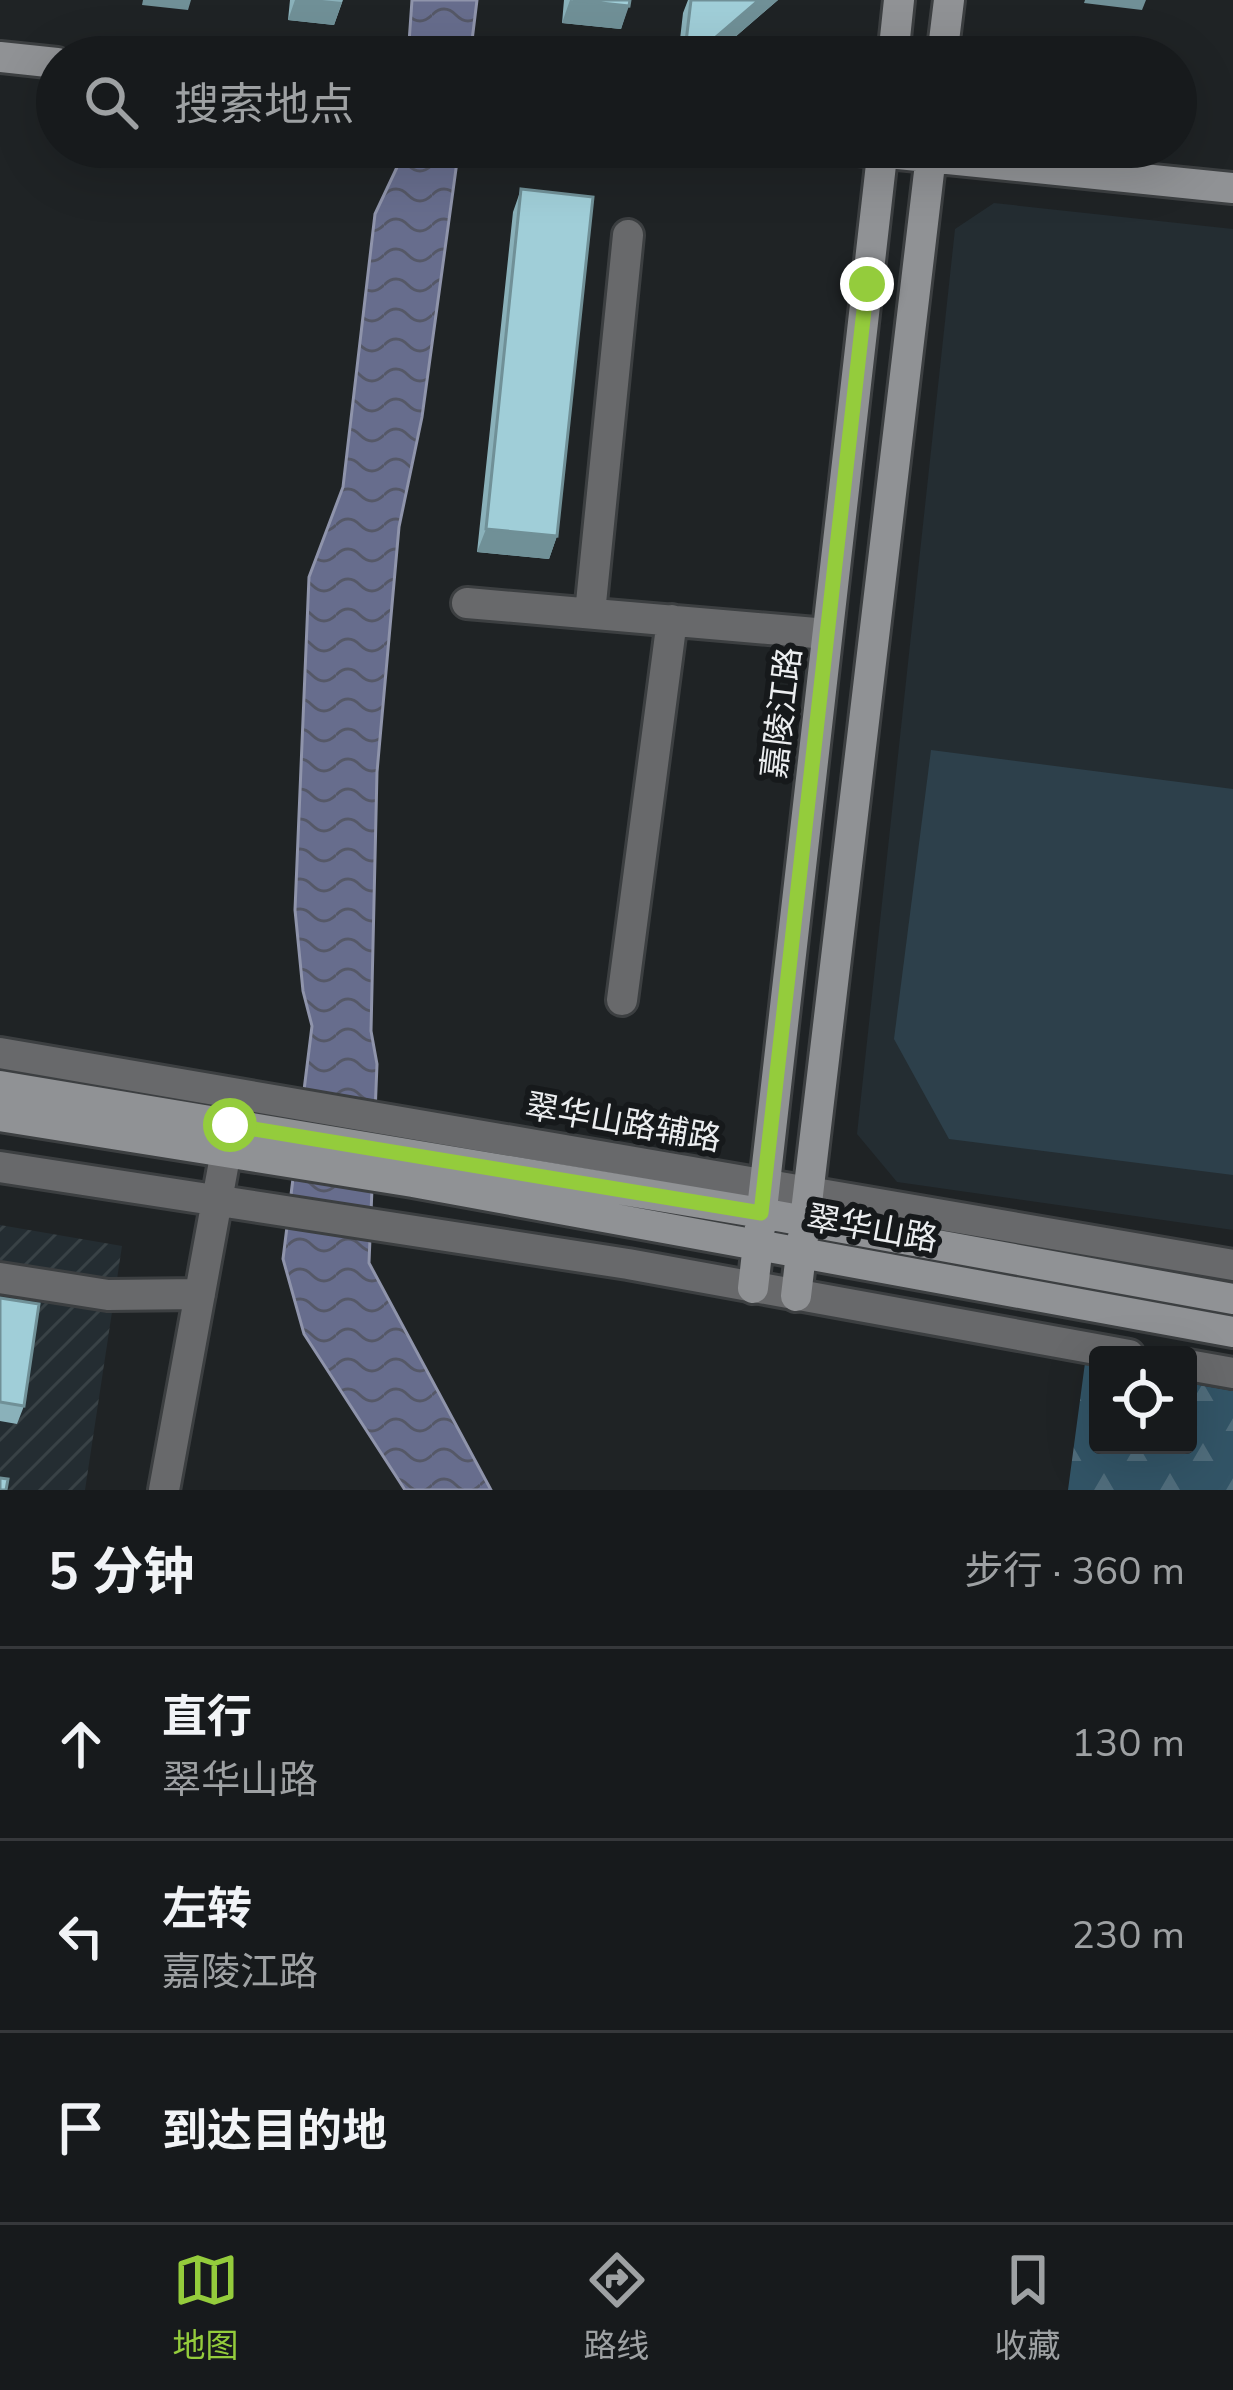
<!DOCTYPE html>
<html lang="zh">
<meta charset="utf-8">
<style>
body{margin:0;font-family:"Nunito Sans","Noto Sans SC",sans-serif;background:#242729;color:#f1f3f6}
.controls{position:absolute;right:36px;bottom:36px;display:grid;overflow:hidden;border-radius:12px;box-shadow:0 12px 48px #0002}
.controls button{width:108px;height:108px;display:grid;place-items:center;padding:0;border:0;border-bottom:3px solid #36383b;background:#171a1c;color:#f1f3f6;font:60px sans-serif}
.stop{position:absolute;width:36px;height:36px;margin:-27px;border:9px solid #94cc3c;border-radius:50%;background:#fff}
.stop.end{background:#94cc3c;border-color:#fff;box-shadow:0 3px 12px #0008}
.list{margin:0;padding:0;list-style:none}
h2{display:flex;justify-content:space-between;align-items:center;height:156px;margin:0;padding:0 48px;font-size:51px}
h2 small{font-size:39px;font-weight:400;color:#9ea1a3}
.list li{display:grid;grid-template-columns:78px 1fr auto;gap:36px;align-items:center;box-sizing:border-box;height:192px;padding:0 48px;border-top:3px solid #36383b}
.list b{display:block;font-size:45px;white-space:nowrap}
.list p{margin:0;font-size:39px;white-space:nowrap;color:#9ea1a3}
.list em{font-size:39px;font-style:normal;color:#9ea1a3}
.icon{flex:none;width:66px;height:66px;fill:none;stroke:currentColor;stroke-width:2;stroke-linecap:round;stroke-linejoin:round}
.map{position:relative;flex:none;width:1233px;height:1490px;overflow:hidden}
.search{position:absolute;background:#171a1c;box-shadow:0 12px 48px #0002;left:36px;right:36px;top:36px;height:132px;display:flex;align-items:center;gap:30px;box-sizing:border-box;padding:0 42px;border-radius:66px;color:#9ea1a3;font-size:45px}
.sheet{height:732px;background:#171a1c}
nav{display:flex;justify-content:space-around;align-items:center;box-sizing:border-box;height:168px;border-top:3px solid #36383b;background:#171a1c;font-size:33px;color:#9ea1a3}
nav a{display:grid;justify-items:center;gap:6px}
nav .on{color:#94cc3c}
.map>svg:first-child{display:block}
.built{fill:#242d32}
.industrial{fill:url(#industrial-furrows)}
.forest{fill:url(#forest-firs)}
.pitch{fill:#2d404b}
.water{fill:url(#water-waves);stroke:#8f94ab;stroke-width:3}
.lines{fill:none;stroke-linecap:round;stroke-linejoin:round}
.street-casing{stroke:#3c3f41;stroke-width:36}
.secondary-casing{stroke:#3c3f41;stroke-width:36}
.street{stroke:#68696b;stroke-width:30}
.secondary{stroke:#909295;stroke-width:30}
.wall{fill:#8ab1ba}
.shaded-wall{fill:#709097}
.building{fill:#a0ced8;stroke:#709097;stroke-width:3}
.route{stroke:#94cc3c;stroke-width:15}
.labels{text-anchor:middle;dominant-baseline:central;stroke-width:12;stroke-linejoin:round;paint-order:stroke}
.street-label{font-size:33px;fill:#eceef0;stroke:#16191b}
</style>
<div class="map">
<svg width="1233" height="1490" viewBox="0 0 1233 1490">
<defs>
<pattern id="industrial-furrows" width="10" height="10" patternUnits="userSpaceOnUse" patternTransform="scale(3)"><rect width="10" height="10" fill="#242d32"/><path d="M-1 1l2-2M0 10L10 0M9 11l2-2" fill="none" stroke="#394246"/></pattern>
<pattern id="forest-firs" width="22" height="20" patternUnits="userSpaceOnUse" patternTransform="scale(3)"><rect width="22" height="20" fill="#325466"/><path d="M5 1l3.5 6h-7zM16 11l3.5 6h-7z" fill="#506d7c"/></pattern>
<pattern id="water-waves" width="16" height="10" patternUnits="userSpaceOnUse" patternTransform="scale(3)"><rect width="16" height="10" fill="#676d8d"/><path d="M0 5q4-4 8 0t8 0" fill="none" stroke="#555867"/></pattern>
</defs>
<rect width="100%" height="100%" fill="#1f2325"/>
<path class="built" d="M994 203 1233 229V1230L897 1182 857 1134 955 229Z"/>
<path class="industrial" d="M0 1225 122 1246 85 1490H0Z"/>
<path class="forest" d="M1085 1363 1098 1366V1445H1188V1383L1233 1391V1490H1068Z"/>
<path class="pitch" d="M931 750 1233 789V1175L949 1139 894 1039Z"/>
<path class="water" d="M412 0H477L470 57H408Z
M401 147H459L422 417 399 527 377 772 371 1031 377 1064 369 1263 491 1490H405L304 1334 283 1259 312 1026 303 991 295 910 309 577 343 487 375 214 399 163Z"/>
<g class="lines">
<g class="street-casing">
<path id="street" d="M467 603 827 634
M590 613 628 235
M622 1000 672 620
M0 1053 1233 1265
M0 1167 628 1264 1129 1355
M0 1278 108 1295 200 1294
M1188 1365 1233 1373
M164 1490 230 1129"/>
</g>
<g class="secondary-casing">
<path id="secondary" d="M0 57 57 63
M893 57 899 0
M942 57 949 0
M829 147 1233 188
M0 1086 761 1213 1233 1299
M0 1116 413 1182 1233 1332
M753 1288 883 147
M796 1296 932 147"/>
</g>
<use href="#street" class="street"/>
<use href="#secondary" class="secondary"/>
</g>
<path class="wall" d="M290 0H343L334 25 288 20Z
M564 0H630L621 29 562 23Z
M688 0H778L712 57H678L683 13Z
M521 189 557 536 549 559 477 552 513 212Z
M0 1298 24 1406 17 1424 0 1421Z"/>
<path class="shaded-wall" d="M143 0H191L188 10 142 5Z
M295 0H322L342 2 334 25 288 20Z
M570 0 629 6 621 29 562 23Z
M759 0H778L712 57H680L686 42Z
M1085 0H1146L1142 10 1084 3Z
M486 529 557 536 549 559 477 552Z"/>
<path class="building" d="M573 0H630L629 6Z
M691 0H759L708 44 686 42Z
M521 189 593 197 557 536 486 529Z
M0 1298 39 1304 24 1406 0 1402Z
M0 1478 8 1479 6 1490H0Z"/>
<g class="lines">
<path class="route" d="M230 1125 761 1213 867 284"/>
</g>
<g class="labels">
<g class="street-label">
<text transform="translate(782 713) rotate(-83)">嘉陵江路</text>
<text transform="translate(623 1123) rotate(10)">翠华山路辅路</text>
<text transform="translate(872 1229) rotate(10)">翠华山路</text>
</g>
</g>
</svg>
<div class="controls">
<button><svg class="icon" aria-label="locate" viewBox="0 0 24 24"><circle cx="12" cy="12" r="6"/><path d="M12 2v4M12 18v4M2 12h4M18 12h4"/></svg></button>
</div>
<div class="stop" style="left:230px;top:1125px"></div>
<div class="stop end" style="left:867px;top:284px"></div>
<div class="search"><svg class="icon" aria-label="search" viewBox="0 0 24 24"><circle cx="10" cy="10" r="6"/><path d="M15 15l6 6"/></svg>搜索地点</div>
</div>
<section class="sheet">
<h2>5 分钟<small>步行 · 360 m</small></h2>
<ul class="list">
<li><svg class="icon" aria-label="ahead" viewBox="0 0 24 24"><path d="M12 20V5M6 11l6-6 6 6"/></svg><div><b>直行</b><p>翠华山路</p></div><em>130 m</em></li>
<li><svg class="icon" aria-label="left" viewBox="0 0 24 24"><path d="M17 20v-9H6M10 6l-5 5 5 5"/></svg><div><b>左转</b><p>嘉陵江路</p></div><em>230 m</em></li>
<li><svg class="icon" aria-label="arrive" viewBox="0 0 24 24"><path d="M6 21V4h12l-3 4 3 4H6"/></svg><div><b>到达目的地</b></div></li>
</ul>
</section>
<nav>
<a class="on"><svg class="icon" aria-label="map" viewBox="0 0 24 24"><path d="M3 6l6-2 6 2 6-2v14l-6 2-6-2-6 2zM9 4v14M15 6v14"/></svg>地图</a>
<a><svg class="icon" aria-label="directions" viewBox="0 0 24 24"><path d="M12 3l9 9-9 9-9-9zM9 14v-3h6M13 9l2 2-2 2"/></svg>路线</a>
<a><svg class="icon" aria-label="saved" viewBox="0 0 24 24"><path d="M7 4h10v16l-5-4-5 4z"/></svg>收藏</a>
</nav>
